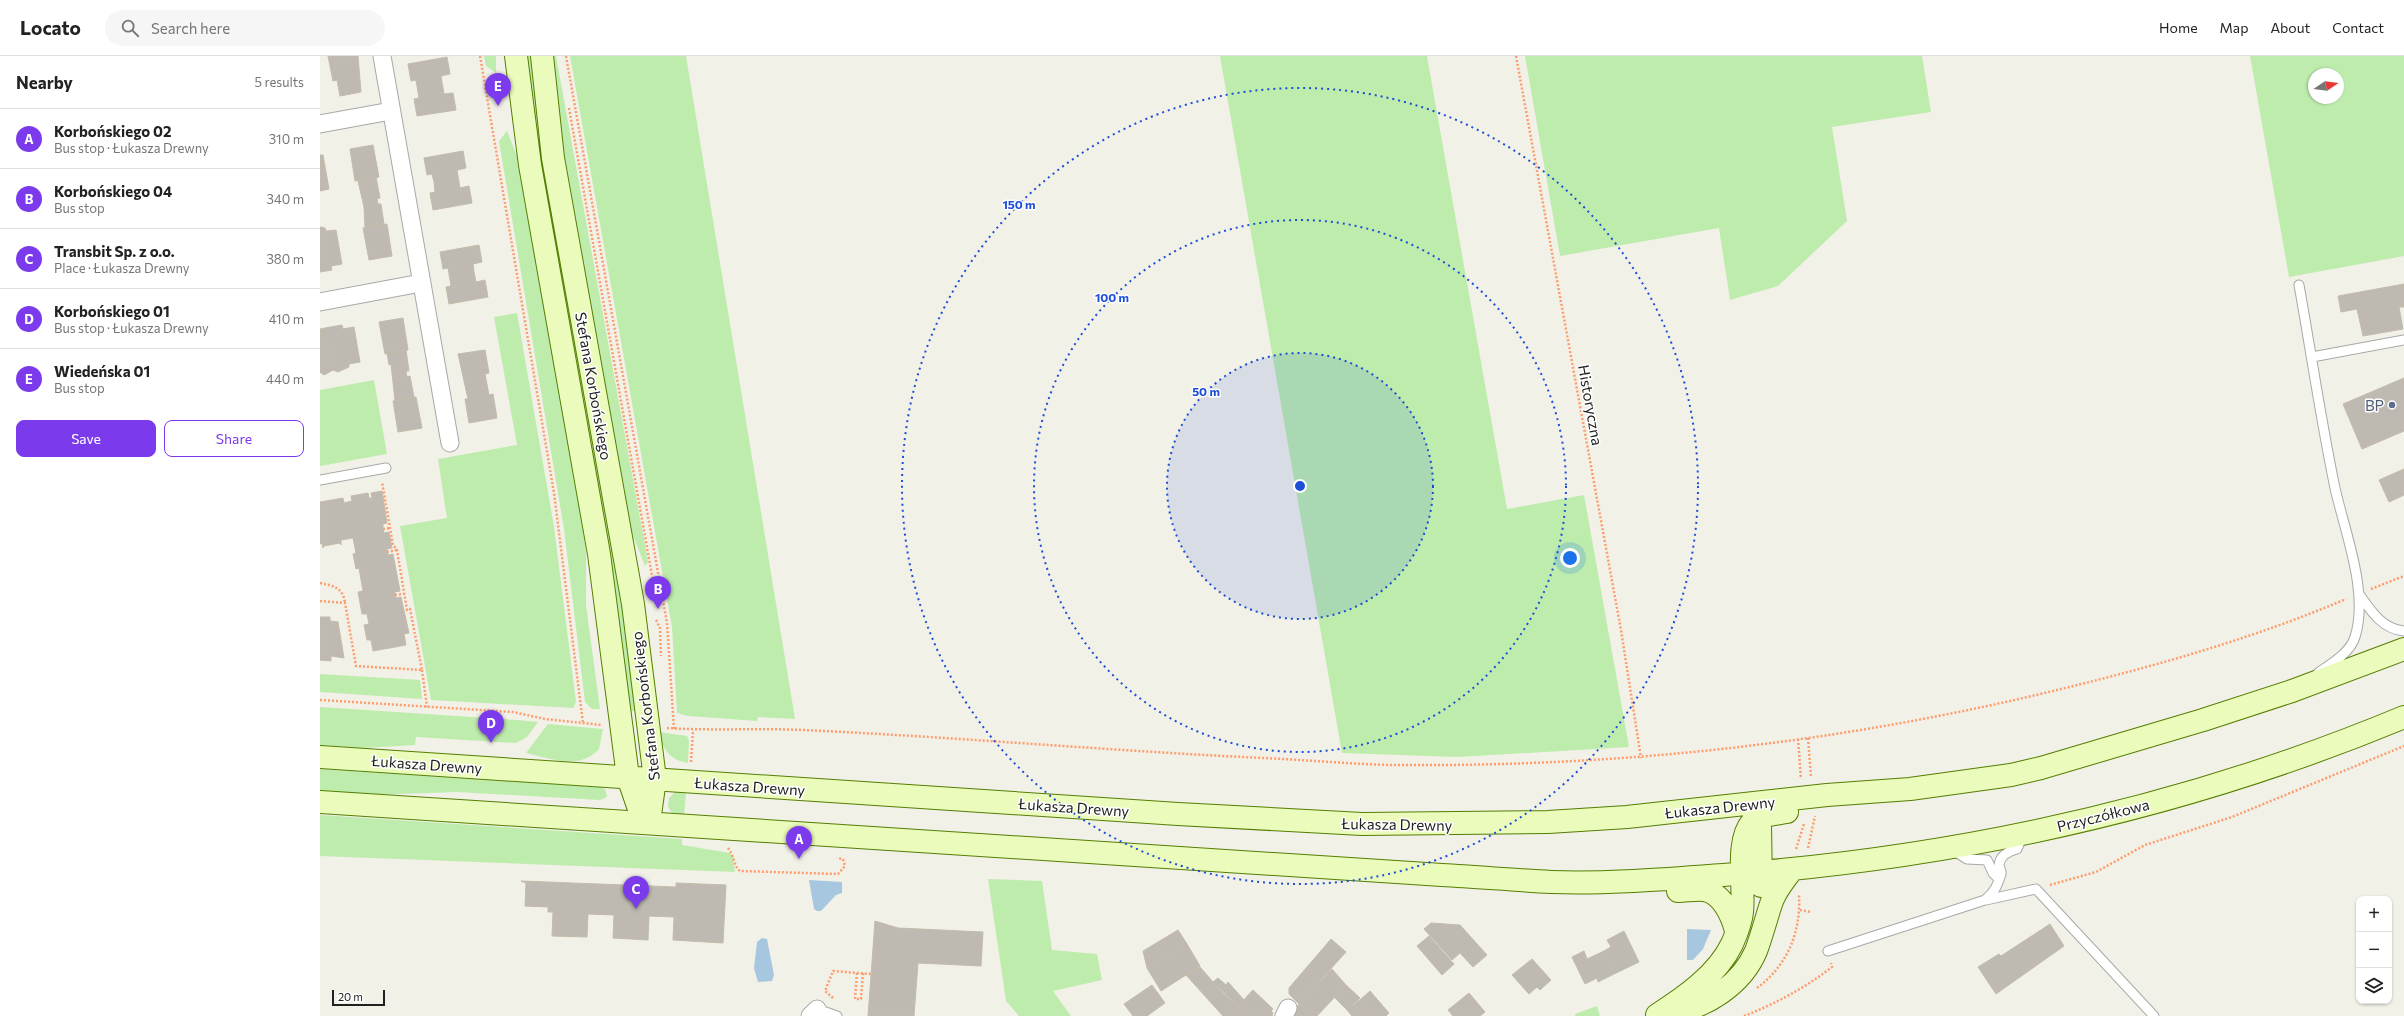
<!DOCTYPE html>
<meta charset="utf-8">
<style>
body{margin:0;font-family:Commissioner,sans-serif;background:#f6f6f6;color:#222}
.controls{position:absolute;right:12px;bottom:12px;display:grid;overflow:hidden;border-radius:8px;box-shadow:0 1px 3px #0004}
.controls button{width:36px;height:36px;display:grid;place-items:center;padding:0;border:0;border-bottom:1px solid #e0e0e0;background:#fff;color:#222;font:20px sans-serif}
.compass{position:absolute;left:1988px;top:12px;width:36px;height:36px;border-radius:50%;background:#fff;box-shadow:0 1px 3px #0004;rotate:77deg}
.scale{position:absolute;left:12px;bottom:10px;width:53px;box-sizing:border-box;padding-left:4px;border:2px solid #212121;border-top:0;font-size:11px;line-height:14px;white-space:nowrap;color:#212121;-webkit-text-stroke:3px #fff;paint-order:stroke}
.you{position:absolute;left:1250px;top:502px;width:14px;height:14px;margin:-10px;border:3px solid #fff;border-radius:50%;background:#1a73e8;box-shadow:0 0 0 6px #1a73e833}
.badge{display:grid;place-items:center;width:26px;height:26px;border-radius:50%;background:#7c3aed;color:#fff;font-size:13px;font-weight:700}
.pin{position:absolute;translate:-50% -33px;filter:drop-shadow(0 1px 2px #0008)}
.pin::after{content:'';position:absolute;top:21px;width:14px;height:12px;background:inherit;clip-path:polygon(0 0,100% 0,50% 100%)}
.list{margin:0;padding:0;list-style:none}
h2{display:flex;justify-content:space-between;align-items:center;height:52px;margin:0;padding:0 16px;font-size:17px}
h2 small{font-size:13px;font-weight:400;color:#767676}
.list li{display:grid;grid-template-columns:26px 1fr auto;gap:12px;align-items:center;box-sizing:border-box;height:60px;padding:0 16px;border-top:1px solid #e0e0e0}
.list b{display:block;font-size:15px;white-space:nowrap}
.list p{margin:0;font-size:13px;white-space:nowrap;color:#767676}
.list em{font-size:13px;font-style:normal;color:#767676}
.actions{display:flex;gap:8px;padding:12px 16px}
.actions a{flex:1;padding:9px 0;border:1px solid #7c3aed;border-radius:8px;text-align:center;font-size:14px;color:#7c3aed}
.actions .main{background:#7c3aed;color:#fff}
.icon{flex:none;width:22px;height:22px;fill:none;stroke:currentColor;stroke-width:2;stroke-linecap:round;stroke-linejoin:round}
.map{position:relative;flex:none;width:2084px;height:960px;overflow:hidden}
header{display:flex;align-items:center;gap:24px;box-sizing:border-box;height:56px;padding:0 20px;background:#fff;border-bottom:1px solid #e0e0e0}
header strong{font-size:19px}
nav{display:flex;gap:22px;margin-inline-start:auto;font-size:14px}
.search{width:280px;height:36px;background:#f6f6f6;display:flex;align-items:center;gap:10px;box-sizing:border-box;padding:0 14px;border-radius:22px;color:#767676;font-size:15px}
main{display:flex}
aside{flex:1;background:#fff}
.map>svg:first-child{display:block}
.grass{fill:#beecad;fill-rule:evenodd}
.water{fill:#a7c6e0}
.building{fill:#bfbab1;stroke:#c4bba9}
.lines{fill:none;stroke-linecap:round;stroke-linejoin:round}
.lane-casing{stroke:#a8a8a8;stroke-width:11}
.street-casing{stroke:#a8a8a8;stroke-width:19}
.secondary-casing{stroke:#557e02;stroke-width:24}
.path{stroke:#fd9c6d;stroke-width:2.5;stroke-dasharray:2 2;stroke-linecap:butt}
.lane{stroke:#fff;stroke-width:9}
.street{stroke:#fff;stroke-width:17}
.secondary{stroke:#eafbbc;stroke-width:22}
.ring{fill:none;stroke:#1d4ed8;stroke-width:2;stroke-dasharray:2 4}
.service-dot{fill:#5c6f8a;stroke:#fff;stroke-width:1.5}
.labels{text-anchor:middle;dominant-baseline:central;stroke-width:3;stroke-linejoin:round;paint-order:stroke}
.street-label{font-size:15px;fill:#212121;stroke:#fff}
.service-label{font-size:15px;fill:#4e5e75;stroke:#fff;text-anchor:end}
.centre{fill:#1d4ed8;stroke:#fff;stroke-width:2}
.ring-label{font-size:12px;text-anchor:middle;font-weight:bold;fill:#1d4ed8;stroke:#fff;stroke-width:3;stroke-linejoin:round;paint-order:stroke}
</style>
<header>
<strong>Locato</strong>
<div class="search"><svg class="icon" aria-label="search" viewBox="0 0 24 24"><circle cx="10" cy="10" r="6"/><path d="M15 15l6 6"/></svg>Search here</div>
<nav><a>Home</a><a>Map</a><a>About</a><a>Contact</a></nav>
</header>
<main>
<aside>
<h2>Nearby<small>5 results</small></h2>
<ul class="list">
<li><span class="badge">A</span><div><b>Korbońskiego 02</b><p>Bus stop · Łukasza Drewny</p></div><em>310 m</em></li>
<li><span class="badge">B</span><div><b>Korbońskiego 04</b><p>Bus stop</p></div><em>340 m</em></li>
<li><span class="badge">C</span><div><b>Transbit Sp. z o.o.</b><p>Place · Łukasza Drewny</p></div><em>380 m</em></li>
<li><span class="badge">D</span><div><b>Korbońskiego 01</b><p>Bus stop · Łukasza Drewny</p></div><em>410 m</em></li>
<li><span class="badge">E</span><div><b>Wiedeńska 01</b><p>Bus stop</p></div><em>440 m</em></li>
</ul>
<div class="actions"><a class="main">Save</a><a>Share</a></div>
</aside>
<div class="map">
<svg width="2084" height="960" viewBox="0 0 2084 960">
<rect width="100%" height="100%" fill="#f2f1e8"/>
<path class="grass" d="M164 0H176V17L166 10Z
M206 0H212L297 512 317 655H309L218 96Z
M232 0H236L328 506 325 510 310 472 241 89Z
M250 0H366L475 663 438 661 437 665 368 660 357 657 352 571Z
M900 0H1107L1187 453 1264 439 1309 691 1138 701 1022 697Z
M1205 0H1602L1611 56 1512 71 1527 165 1458 230 1410 244 1399 172 1240 200Z
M1930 0H2084V200L1969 221ZM1994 18H2018V42H1994Z
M187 75 201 110 263 472 266 496V549L280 653H272L265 646 244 473 179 85Z
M197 257 234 471 256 646 253 652 111 644 80 470 127 462 118 403 197 389 174 261Z
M54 324 67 398 0 410V334Z
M0 618 100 624 102 643 0 636Z
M0 651 197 664 218 666 207 681 196 687 96 681 95 689 43 692 0 689Z
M228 668 283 673 279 693C259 715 230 702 206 697Z
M339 676 367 680 369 685 368 707C350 704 342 693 339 676Z
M0 713 280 731 285 733 287 741 280 744 137 736 49 739 0 736Z
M355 736H366L364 760 352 757 348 751 349 742Z
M0 759 362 783V789L410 797 413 801 415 816 0 800Z
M668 823 722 825 732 894 777 898 782 924 733 935 751 960H699L686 945Z
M1277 950 1280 960H1255V958Z"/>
<path class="water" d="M489 824 522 826V837L516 839 501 855H497L494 853Z
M1367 873 1391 874 1383 893 1373 904H1367Z
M442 882 447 883 454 919 452 925 438 926 434 912 437 886Z"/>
<path class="building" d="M8 0H38L41 36 20 40 17 24 13 25Z
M127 1 130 18 121 20 124 38 133 37 136 54 97 60 94 43 99 42 96 24 91 25 88 8Z
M53 89 59 121 35 125 30 93Z
M143 95 146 112 137 114 140 132 149 130 152 147 113 154 110 137 115 136 114 126 112 118 107 119 104 102Z
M0 99H3L9 133 0 135Z
M56 121 60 142 57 143 58 148H61L64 168 45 172 44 151 38 125Z
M67 168 72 200 49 204 43 172Z
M0 171 5 172 6 175 16 174 22 208 11 210 12 214 0 216Z
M159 189 162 206 153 208 154 216 156 226 165 224 168 241 129 248 126 231 131 230 128 212 123 213 120 196Z
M2084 228V251H2079L2083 273 2043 280 2037 253 2021 256 2018 240Z
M83 262 88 294 65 298 59 266Z
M22 269 23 273 34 271 40 306 29 308V311L18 316 13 314 5 272Z
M5 272 13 314 4 319 0 316V273Z
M86 294 89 315H86L87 321 90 320 94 341 75 345 71 308 69 309 67 297Z
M165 294 169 317 165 318 169 339 173 338 177 362 149 367 145 343H148L138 298Z
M2084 322V375L2042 393 2023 348Z
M96 341 102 372 78 376 73 345Z
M2084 413V439L2069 446 2059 424Z
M62 435 67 467 63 468V473L64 477 69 476 72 492 67 493V496L68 499 73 498 80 535 75 536V539L76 542 81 541 89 577 84 578 86 589 53 595 51 584H47L44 569 49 568 47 558H42L38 536 43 535 39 512 36 513 33 498 36 497 33 482 21 484V489L20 487 4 490 3 492 2 487 0 488V446L23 442 24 447 32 445 31 440 48 437 49 442H52L51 437Z
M0 561H10V565L18 566 24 602 11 600V605L0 604Z
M201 825 356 831V827L406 829 403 887 353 884 354 861 329 860 328 884 293 882 294 859 268 858 267 881 232 880 233 856H228V851L205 850 206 827Z
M555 865 578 872 663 876 661 910 598 907 594 960H548Z
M1111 867 1140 869 1167 899 1153 911 1140 897 1132 904 1104 873Z
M1730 868 1744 890 1676 938 1658 911 1679 898 1681 900Z
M858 874 867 888 827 912 823 895Z
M1304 875 1319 906 1294 918 1282 896 1291 891 1287 884Z
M1109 880 1134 908 1122 919 1097 890Z
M1011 883 1026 896 979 948 969 938V932Z
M867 888 880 910 841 935 827 912Z
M1264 895 1267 903 1282 896 1294 918 1278 926 1277 922 1265 928 1252 901Z
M1212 903 1231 924 1220 934 1217 931 1209 938 1192 919Z
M880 911 900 934 928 960H903L866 919Z
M1012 913 1026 929 997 960H990L979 948Z
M898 922 906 929 908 926 924 944 918 950 893 926Z
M832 929 845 947 827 960H813L804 948Z
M1026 929 1040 942 1027 954 1014 941Z
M933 934 953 953 951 955 953 957 952 960H928L918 950Z
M1050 935 1069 957 1066 960H1055L1041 943Z
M1149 937 1165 956 1160 960H1133L1128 954Z
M1041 943 1055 960H1032L1027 954Z
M979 948 990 960H971Z"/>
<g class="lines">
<g class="lane-casing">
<path id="lane" d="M1979 229C1991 296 2001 365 2015 432 2025 477 2049 536 2035 581 2030 597 2011 608 1998 617
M1992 301 2084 284
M0 424 66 412
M2039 538C2051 555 2062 573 2084 575
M1633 794 1647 803 1667 804 1673 817 1678 822
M1666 844 1716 833 1834 960
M1508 895 1665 844C1675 836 1677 830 1681 818 1682 815 1679 812 1679 809 1680 799 1689 795 1697 793L1703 779
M497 953 517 960"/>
</g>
<g class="street-casing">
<path id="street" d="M62 0 130 387
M0 68 71 55
M0 246 101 227
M490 960 497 953
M964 960 968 952"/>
</g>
<g class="secondary-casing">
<path id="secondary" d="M196 0 210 109 279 498 308 721 320 756 329 766
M222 0 233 102 313 548 335 723 329 766
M0 701 858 758 1042 768 1228 766 1307 761 1507 739 1590 733 1691 719 1721 712 1883 664 1972 635 2084 593
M0 746 1122 819C1158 821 1194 824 1231 826 1288 828 1346 823 1403 819 1636 802 1868 751 2084 661
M1436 755 1440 769 1441 830
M1358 835C1366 835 1376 833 1384 834 1402 837 1412 859 1416 875
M1352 957C1387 951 1422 928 1436 895 1442 879 1446 863 1451 848 1455 835 1464 824 1472 814
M1337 959C1365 941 1397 919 1412 888 1416 879 1421 867 1422 856 1425 832 1415 785 1432 766 1440 758 1457 758 1467 756"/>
</g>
<path class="path" d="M160 0 234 437 263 667
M246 0 347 567 354 673
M1196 0 1301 574 1321 702
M249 52 334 531 333 541
M63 473 70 472
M67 496 77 494
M0 527C13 530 23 531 25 547
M2051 533 2084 520
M75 539 84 538
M0 545 25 547 36 610 102 614 90 553 87 554 77 494 73 489 62 426
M336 564 340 572 341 600
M102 614 107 651
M0 644 193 656 225 663 282 669
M347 672C392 675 438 672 483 674 637 681 791 695 944 702 987 704 1030 708 1072 709 1298 711 1513 688 1733 635 1832 611 1932 583 2026 543
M1488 682 1491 721
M1478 683 1481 723
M371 706 373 674
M408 792C414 799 414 811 420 815L518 818 525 810 523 803 517 802
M1488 792 1495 760
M1476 793 1484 768
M1730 829 1776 816 1825 789 1912 761 2084 690
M1480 854 1491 856
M537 917 535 943H541L543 917
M1437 932C1468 909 1481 876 1479 838
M513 942 505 935 513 915 551 918
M1424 960C1455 948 1485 932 1512 911L1511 907"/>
<use href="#lane" class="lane"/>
<use href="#street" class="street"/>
<use href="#secondary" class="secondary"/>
</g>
<circle cx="980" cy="430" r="133" fill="#1d4ed8" fill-opacity=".12"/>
<g class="ring">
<circle cx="980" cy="430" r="133"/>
<circle cx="980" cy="430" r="266"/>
<circle cx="980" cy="430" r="398"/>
</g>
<circle class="service-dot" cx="2072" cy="349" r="4"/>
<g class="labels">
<g class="street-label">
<text transform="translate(274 330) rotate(80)">Stefana Korbońskiego</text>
<text transform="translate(1271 349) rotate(80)">Historyczna</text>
<text transform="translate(325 650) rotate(-97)">Stefana Korbońskiego</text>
<text transform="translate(107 708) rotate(4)">Łukasza Drewny</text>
<text transform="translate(430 730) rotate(4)">Łukasza Drewny</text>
<text transform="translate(754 751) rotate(4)">Łukasza Drewny</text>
<text transform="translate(1400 751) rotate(-6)">Łukasza Drewny</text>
<text transform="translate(1783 759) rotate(-14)">Przyczółkowa</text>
<text transform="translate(1077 768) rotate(1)">Łukasza Drewny</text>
</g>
<g class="service-label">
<text x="2064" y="349">BP</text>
</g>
</g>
<circle cx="980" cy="430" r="6" class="centre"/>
<g class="ring-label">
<text x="699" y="153">150 m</text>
<text x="792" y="246">100 m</text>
<text x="886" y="340">50 m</text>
</g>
</svg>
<div class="controls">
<button>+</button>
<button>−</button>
<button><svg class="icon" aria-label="layers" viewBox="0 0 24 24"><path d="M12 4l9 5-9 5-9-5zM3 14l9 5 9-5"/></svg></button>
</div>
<svg class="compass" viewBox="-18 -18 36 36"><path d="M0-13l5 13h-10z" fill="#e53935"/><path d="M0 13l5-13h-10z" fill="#767676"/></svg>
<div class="scale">20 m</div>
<div class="you"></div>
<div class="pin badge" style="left:479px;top:803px">A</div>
<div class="pin badge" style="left:338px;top:553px">B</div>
<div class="pin badge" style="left:316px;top:853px">C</div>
<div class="pin badge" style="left:171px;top:687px">D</div>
<div class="pin badge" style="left:178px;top:50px">E</div>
</div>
</main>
